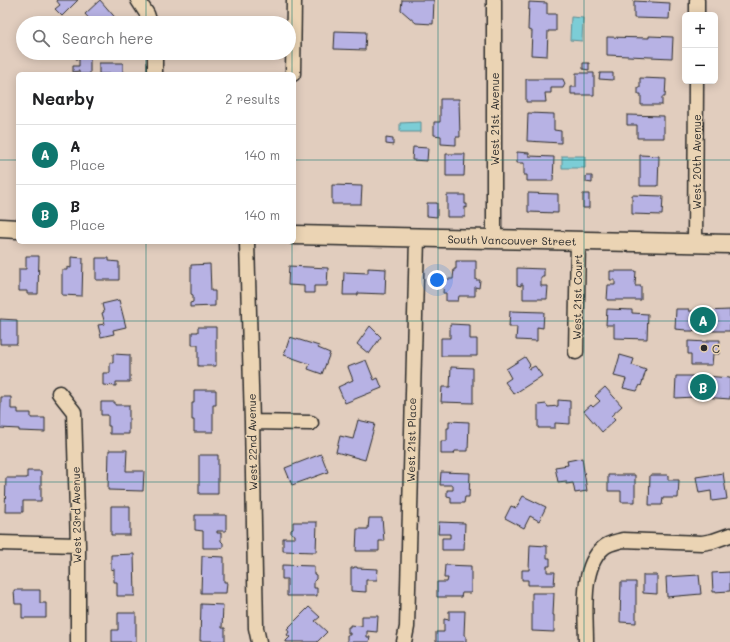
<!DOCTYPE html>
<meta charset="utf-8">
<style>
body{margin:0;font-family:Mali,sans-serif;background:#f2f2f2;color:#202124}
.controls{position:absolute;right:12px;top:12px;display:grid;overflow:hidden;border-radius:6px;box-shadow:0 2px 10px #0003}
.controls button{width:36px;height:36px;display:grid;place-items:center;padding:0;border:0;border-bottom:1px solid #e0e0e0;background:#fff;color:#202124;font:20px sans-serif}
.you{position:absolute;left:437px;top:280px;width:14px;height:14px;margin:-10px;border:3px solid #fff;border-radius:50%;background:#1a73e8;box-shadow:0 0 0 6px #1a73e833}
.badge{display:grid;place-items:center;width:26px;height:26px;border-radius:50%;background:#0f766e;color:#fff;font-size:13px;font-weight:700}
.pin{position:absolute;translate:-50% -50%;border:2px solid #fff;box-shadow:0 1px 4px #0006}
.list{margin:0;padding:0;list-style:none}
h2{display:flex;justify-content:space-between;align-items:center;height:52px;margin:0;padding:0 16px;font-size:17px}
h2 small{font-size:13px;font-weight:400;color:#757577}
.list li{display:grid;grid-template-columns:26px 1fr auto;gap:12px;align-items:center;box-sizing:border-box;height:60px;padding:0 16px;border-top:1px solid #e0e0e0}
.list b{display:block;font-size:15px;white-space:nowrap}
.list p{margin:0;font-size:13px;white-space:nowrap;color:#757577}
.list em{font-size:13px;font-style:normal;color:#757577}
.icon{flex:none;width:22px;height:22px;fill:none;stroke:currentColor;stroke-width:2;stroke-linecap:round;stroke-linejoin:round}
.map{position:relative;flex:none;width:730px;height:642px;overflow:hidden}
.search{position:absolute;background:#fff;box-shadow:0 2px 10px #0003;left:16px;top:16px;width:280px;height:44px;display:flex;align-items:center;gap:10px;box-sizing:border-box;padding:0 14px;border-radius:22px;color:#757577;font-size:15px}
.panel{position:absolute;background:#fff;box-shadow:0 2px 10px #0003;left:16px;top:72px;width:280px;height:172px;border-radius:6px}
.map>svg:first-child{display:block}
.water{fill:#7ccdd6;stroke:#5c8c92}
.building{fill:#b7b2e4;stroke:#2b2b2b}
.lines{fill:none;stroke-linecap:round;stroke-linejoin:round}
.minor-casing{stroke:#2b2b2b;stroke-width:17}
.tertiary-casing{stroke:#2b2b2b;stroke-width:21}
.minor{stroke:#ebd4b4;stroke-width:14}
.tertiary{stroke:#ebd4b4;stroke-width:18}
.grid{fill:none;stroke:#0f766e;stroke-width:1;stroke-opacity:0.55}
.poi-dot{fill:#2b2b2b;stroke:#ebd4b4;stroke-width:1.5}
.labels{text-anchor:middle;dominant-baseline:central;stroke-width:3;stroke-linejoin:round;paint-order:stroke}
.street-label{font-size:11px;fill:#2b2b2b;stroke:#ebd4b4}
.poi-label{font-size:11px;fill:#2b2b2b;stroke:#ebd4b4;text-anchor:start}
</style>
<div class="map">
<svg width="730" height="642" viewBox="0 0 730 642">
<rect width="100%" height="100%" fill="#e1cdbe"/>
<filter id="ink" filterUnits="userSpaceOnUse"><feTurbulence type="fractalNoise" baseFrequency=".025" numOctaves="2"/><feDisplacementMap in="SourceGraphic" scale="8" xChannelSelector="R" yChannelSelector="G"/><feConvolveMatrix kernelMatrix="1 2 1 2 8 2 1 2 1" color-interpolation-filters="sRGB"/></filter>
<g filter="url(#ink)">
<path class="water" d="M571 17 583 18 582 41 570 40Z
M421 122V132H400V123Z
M562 156H585V168H562Z"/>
<path class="building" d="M56 0H78L62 16 55 9 60 5Z
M100 0 119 22 118 23H93L85 14Z
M402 0H434L433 24 416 23 401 10Z
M634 1 670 3 669 19 634 18Z
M529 2 547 3V14H556V31H548L547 56 531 55 532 31 528 30Z
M335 31 366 32 365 50 334 49Z
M649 36 673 37 672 58 607 55V37L649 38Z
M76 54H90V74H79V71L73 72V66H79V59H76Z
M99 63H123V74H99Z
M583 63H589V70L583 69Z
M576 73H594V95H576V94H571V87H576Z
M600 73H613V80L599 79Z
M640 78 666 79 665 97H662V105H641V94H638V88H640Z
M526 79H563L565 84 563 88H551V93H545L546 102H526Z
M440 99H459L460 137H456V145L441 144V136L434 135V122H440Z
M528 113 554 114V130L561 131V143L527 141Z
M627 115 664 116V138H637V125H627Z
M386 138 393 139V145L386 144Z
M413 147 428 148 427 161 412 160Z
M517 152 529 153V156L554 157 553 181H527V175H524V163H517Z
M446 154H465L464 176H446Z
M640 155 659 156 658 186H640Z
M586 176H592V183L586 182Z
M332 185 362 186 361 204H332Z
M528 193 558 194V213L528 212Z
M583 194H589V208H583Z
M447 195H465V204H467V208L465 207V217H447Z
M632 195 663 196 662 215 632 214Z
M427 203H437V217L427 216Z
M26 256H39L38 294H27V291H19V269H26Z
M71 257 83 258 82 296 62 295V270H67V267L71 268Z
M96 258H109V261L119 262V280H96Z
M456 261H476V280H480L479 288 475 287V296H459L458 301H446V293H443L444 279H453L454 269H456Z
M210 264 211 291H215V306L190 307V303L193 302V295L191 294V265Z
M289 266 328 268 327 286H314V293H304V286L288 285Z
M368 268 386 269 385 294 358 293V295H343L344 272 368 273Z
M517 268 544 269V277H541V286H548L547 299H523V284H521V286L517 285Z
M610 271H636L635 286H641V300H607L608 285H615V280H610Z
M119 300 126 327 113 330 114 334 101 337 98 325 105 324 102 313 104 312 102 304Z
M607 309 632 310V313L648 314 647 339 614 338V325H606Z
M676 309H689V311H696V309L703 310V311L730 310V331H705V330H694L693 331H686V330L675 329Z
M510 311 544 312 543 328 537 327V341L516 340 517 327H509Z
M0 319 17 320V344H0Z
M450 324 470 325V339H477V356H441V338H450Z
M370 326 381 337 369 354 357 344Z
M198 327H216V366H198V345H192V332H198Z
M290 337 319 346 318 348 330 353 322 374 308 369 310 364 284 355Z
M708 340H720L719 354H713L712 365H691V354H688V341L708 342Z
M113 354 130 355V382H116V386L103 385V373H110V362L113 363Z
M620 355 634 359 632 365 646 370 641 386 640 385 637 391 623 388 626 379 614 376Z
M525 357 530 365 528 367 529 369 535 366 542 376 514 394 505 382 511 378 506 369Z
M366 360 374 380 378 378 382 388 345 403 338 387 353 380 348 367Z
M451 367 473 368V403L441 402 442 387H450Z
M676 376H693V377H705V376L730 378V399L702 397V398H695V397L675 398Z
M605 387 622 406 611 416 615 420 602 432 584 411 591 405 593 407 600 401 595 396Z
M194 390H216V405H213V432H194V420H192V403H194Z
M1 397H11V409H18V413H31V418H45V432L19 431V429L0 428Z
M558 400 570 401V424L555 423V428H538V405L546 404 548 407 558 406Z
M101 402H115V405H129V434H110V426H108V415H101Z
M358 420 375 424 365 460 336 452 340 436 353 439Z
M449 421 469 422 468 451H455L454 454H441V441H447V428H449Z
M109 450H127L126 471H144L143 491 108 490Z
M321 454 328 472 292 485 285 468Z
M199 455H218V494H199Z
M582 458 587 491 575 493 573 483 566 484V481L558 482 555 467 568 465 567 461Z
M27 471H41V501H23V512H5L6 478H27Z
M441 472 470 473 469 497H465L464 503H451V497L447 496V490H453V485H440Z
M723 473 727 499 712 501 711 491 699 493 696 477Z
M608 475H635V502H621V491H608Z
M650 475H668V480H679L678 498H663L662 505H649Z
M523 496 546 507 539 521 530 516 524 528 505 518 511 506 516 508Z
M111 506H130V535H111Z
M195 515H226V531H217V533H221V541L223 543V547L221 548H203V531L195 530Z
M369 518H382L384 541H379V551H356L357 529H368Z
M293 522H317L316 552 283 551V538H295V535L291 533V530L293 529Z
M439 522 465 523 464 550H442V538H450V534H438Z
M530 545 547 546V558H550V566H547V572H555L554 585H528V580H522V570H529Z
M134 554 135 596H117V582H114V569L111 570V555Z
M202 556 224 557V582H227L226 593H201Z
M282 565 314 566V574L316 575V579L314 581V588H317V596H287V579H282Z
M445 565 471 566V593H462L461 597H437V582H447L448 578H444Z
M354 567H357V568L378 569 377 580H366V592L351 591V568H354Z
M730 572V591L713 592 712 573Z
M643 575H657V594L643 593Z
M699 575 701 594 667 597 666 577Z
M621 582H636V623L620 622Z
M14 590H40V603H46V618H22V604H15Z
M532 593H554L553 615H554V632L532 631Z
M201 604 223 605 222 628H225V641H200Z
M309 607 320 617 315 621 327 632 317 642H286V641L290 637 287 635 289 632 287 629Z
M449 611H465L464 635 466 636V642H436V632H444V619L449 620Z
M118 613H136V642H112V630H118Z
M362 616H378L377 632 367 631V637H370L369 642H347V635H350V633H348V627H350V625L362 626Z"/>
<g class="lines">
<g class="minor-casing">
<path id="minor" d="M138 0 147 14 150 23
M697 15V0
M155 53V74
M293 74 294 0
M494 239V0
M247 242 252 422 256 628 259 642
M695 243 696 81
M576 352 578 241
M59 393 74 412 78 545V642
M252 422 311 423
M0 543 78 545
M404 642 407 627 417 238
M586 642C586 614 580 568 603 548 608 543 616 542 623 540L702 543 713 541 730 535"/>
</g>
<g class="tertiary-casing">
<path id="tertiary" d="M0 228 18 229
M294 235 730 244"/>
</g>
<use href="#minor" class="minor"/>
<use href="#tertiary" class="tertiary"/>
</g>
</g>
<path class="grid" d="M146 0V23M292 0V74M438 0V642M584 0V642M146 53V74M0 160H18M294 160H730M146 242V642M292 242V642M0 321H730M0 482H730"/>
<circle class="poi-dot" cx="704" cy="348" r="4"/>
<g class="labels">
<g class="street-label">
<text transform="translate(494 119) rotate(-90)">West 21st Avenue</text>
<text transform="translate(696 162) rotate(-90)">West 20th Avenue</text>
<text transform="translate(512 240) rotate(1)">South Vancouver Street</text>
<text transform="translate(577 297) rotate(-89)">West 21st Court</text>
<text transform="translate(411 440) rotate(-89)">West 21st Place</text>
<text transform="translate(252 442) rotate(-91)">West 22nd Avenue</text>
<text transform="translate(76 515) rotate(-91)">West 23rd Avenue</text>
</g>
<g class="poi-label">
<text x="712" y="348">C</text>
</g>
</g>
</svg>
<div class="controls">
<button>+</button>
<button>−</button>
</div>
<div class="you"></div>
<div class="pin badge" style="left:703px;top:320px">A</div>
<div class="pin badge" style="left:703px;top:387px">B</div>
<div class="search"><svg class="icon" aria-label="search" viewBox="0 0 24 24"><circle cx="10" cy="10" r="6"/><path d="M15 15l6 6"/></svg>Search here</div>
<section class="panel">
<h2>Nearby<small>2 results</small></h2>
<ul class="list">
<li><span class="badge">A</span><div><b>A</b><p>Place</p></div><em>140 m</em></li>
<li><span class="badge">B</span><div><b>B</b><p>Place</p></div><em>140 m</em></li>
</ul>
</section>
</div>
